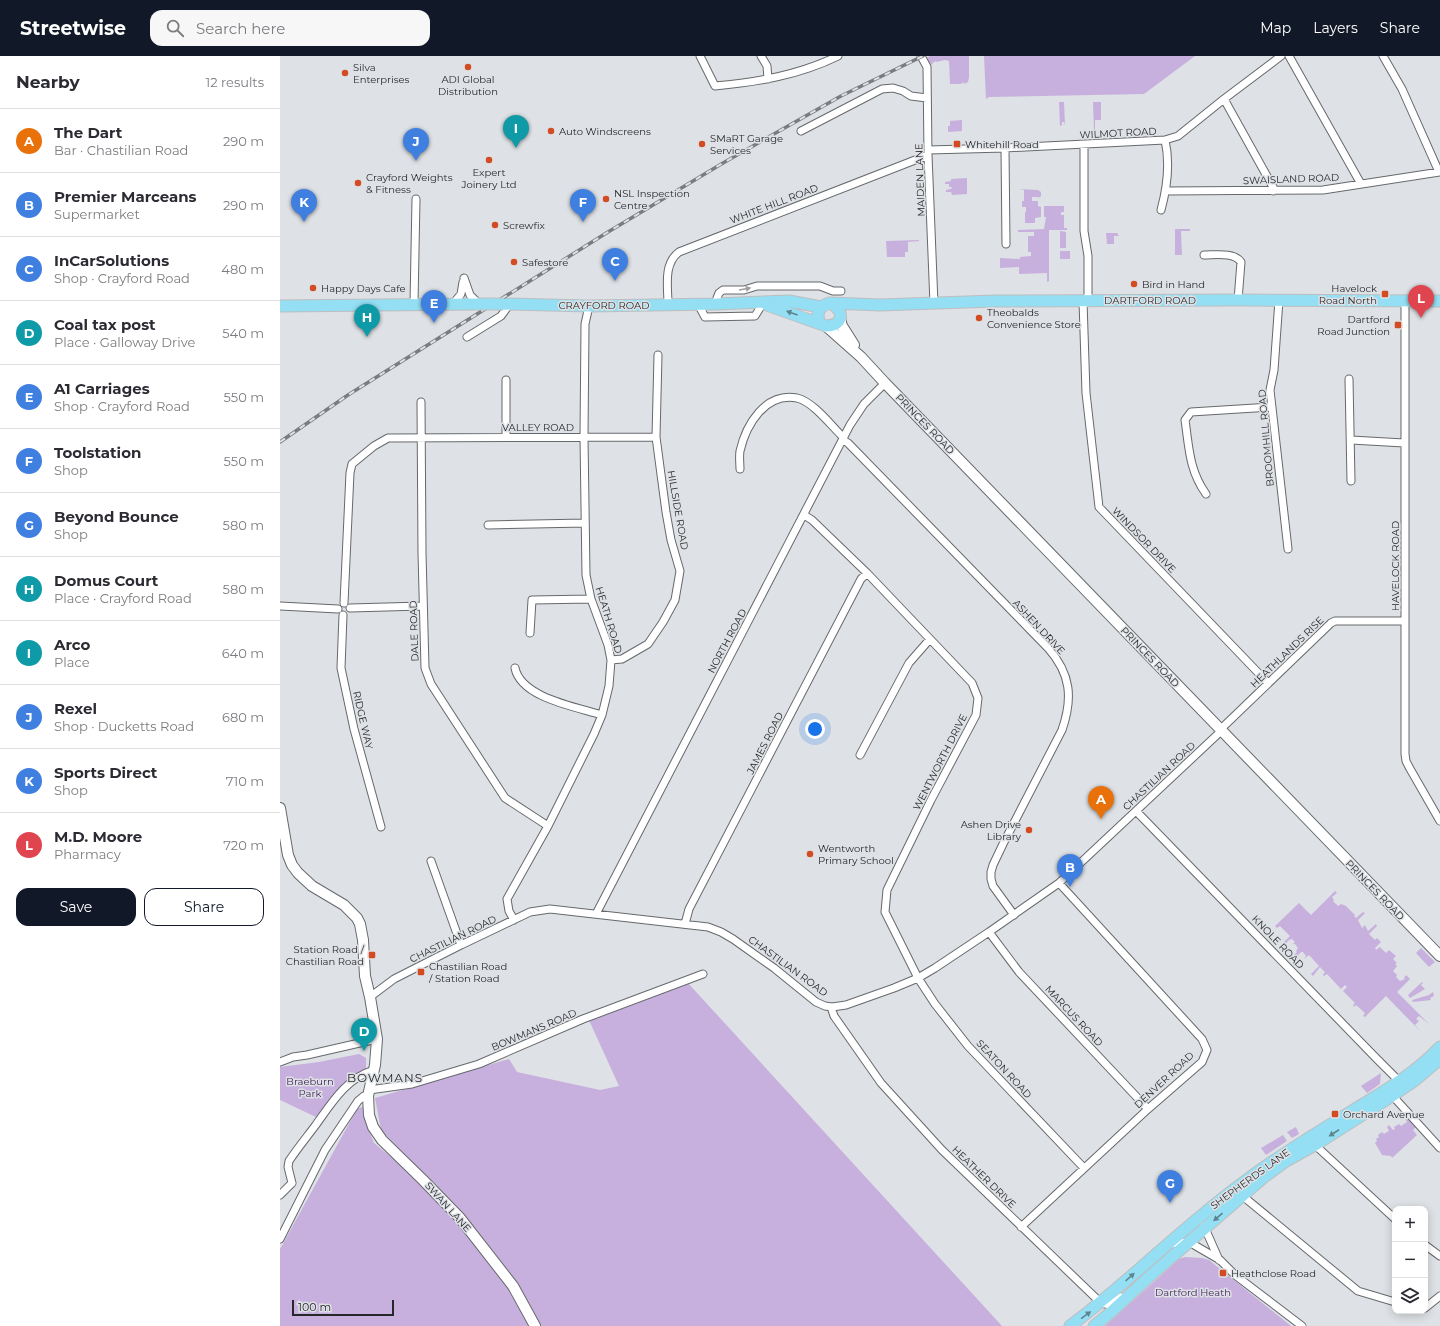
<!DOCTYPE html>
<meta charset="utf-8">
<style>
body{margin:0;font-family:Montserrat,sans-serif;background:#f7f7f7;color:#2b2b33}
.controls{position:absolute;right:12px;bottom:12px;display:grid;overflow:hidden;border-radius:8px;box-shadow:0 2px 10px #0003}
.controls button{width:36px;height:36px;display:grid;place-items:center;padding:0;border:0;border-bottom:1px solid #e1e1e2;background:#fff;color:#2b2b33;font:20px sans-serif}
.scale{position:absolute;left:12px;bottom:10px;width:102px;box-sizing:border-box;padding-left:4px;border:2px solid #27282a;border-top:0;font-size:11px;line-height:14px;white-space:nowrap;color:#27282a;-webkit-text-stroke:3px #dee1e5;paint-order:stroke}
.you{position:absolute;left:535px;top:673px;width:14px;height:14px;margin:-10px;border:3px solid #fff;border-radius:50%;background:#1a73e8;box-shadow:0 0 0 6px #1a73e833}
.badge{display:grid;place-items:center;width:26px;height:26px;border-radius:50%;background:#111827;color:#fff;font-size:13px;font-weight:700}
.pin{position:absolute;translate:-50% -33px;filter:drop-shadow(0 1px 2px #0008)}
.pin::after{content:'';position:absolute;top:21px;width:14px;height:12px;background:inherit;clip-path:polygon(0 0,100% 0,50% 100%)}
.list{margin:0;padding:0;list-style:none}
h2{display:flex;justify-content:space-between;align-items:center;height:52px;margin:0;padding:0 16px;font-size:17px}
h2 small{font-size:13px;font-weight:400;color:#7c7c81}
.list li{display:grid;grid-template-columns:26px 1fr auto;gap:12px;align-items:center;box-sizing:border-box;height:64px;padding:0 16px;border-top:1px solid #e1e1e2}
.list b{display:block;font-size:15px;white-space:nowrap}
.list p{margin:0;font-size:13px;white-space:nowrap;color:#7c7c81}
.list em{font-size:13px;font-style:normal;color:#7c7c81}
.actions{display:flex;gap:8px;padding:12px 16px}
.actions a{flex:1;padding:9px 0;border:1px solid #111827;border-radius:12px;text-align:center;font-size:14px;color:#111827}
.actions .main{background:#111827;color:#fff}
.icon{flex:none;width:22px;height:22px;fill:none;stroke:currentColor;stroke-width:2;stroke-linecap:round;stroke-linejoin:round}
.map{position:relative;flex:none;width:1160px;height:1270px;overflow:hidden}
header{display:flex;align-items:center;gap:24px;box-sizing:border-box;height:56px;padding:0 20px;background:#111827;color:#fff}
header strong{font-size:19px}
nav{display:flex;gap:22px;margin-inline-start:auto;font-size:14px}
.search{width:280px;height:36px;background:#f7f7f7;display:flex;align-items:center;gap:10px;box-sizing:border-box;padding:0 14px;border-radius:12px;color:#7c7c81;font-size:15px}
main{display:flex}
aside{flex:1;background:#fff}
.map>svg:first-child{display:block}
.green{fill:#c7b0dd}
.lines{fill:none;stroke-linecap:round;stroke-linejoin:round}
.street-casing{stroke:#66696c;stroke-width:9}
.secondary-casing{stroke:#66696c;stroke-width:12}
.primary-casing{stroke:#bebebf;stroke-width:13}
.street{stroke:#fff;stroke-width:7}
.secondary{stroke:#fff;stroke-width:10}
.primary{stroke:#94dff3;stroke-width:11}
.rail-casing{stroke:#7a7c7f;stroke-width:3.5}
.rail{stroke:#dee1e5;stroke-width:2;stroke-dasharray:6;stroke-linecap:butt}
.primary-bridge-casing{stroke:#bebebf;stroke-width:13;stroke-linecap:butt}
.primary-bridge{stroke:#94dff3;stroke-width:11}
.oneway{fill:#9e9e9f}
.oneway2{fill:#5e848e}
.poi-dot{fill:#d34b22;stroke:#dee1e5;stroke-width:1.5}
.labels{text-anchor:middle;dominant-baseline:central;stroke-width:3;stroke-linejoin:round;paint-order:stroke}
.poi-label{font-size:10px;fill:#27282a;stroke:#dee1e5;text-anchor:start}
.street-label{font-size:10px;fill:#27282a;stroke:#dee1e5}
.park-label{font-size:10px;fill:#3d1e55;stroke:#dee1e5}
.quarter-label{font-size:12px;letter-spacing:1px;fill:#27282a;stroke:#dee1e5}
</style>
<header>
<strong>Streetwise</strong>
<div class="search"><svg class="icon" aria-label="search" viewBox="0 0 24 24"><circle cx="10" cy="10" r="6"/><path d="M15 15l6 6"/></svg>Search here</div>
<nav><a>Map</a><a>Layers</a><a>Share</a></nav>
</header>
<main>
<aside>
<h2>Nearby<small>12 results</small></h2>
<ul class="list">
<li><span class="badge" style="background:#e8710a">A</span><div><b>The Dart</b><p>Bar · Chastilian Road</p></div><em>290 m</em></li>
<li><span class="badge" style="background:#3f7fe0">B</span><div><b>Premier Marceans</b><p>Supermarket</p></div><em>290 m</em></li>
<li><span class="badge" style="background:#3f7fe0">C</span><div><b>InCarSolutions</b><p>Shop · Crayford Road</p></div><em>480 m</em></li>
<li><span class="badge" style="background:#0f9aa8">D</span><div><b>Coal tax post</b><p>Place · Galloway Drive</p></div><em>540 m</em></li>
<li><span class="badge" style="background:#3f7fe0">E</span><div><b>A1 Carriages</b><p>Shop · Crayford Road</p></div><em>550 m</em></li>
<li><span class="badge" style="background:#3f7fe0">F</span><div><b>Toolstation</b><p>Shop</p></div><em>550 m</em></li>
<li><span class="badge" style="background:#3f7fe0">G</span><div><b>Beyond Bounce</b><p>Shop</p></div><em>580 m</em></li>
<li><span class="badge" style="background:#0f9aa8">H</span><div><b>Domus Court</b><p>Place · Crayford Road</p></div><em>580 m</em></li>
<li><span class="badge" style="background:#0f9aa8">I</span><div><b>Arco</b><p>Place</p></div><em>640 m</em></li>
<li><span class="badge" style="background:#3f7fe0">J</span><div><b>Rexel</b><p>Shop · Ducketts Road</p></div><em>680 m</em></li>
<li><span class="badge" style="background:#3f7fe0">K</span><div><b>Sports Direct</b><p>Shop</p></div><em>710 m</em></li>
<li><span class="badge" style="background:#e0444e">L</span><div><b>M.D. Moore</b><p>Pharmacy</p></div><em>720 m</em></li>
</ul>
<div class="actions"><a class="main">Save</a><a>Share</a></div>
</aside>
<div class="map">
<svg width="1160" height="1270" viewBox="0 0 1160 1270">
<rect width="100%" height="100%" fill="#dee1e5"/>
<path class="green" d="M650 0H689V21L688 26 684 28 683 26 681 28H670L669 5 665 4 656 6 655 5 651 9 646 2Z
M704 0H915L864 38 709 41 706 43Z
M779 46H784L785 69 784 66H782V69L780 70Z
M813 46H821V64H815V75H814Z
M682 64V75L668 76V70H670V65Z
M687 122V138L672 139 671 136H666V134L671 133 672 131H669V128H665V126L671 125V123Z
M739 133 758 134 761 136V140L759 142V141H752V145H758V150L761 151V161L755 162V167H745V156H746V151H742V145H744V134Z
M764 150H784V156H781V159H784V172H787V174H769V225L767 226V217L739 218V211L720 212V202L740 203V201L751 200V196H748V180H754V176H738V174L764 173 766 161H764Z
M895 173H910V175H901L902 199H895Z
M780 175 786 176V192H780Z
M826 177H837L839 180H834V188H827Z
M639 184V185L628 186V196H625V201H607L606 185Z
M780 195H790V203H780Z
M1055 835 1057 837 1052 841 1054 844 1053 845 1058 850 1061 848 1066 850 1075 859 1074 860 1076 862 1083 856 1085 857 1078 864 1082 872 1085 869 1088 875 1096 868 1097 870 1089 878 1095 884 1097 882 1101 886 1095 892 1096 894 1100 891 1106 897 1109 894 1116 900 1113 903 1117 907 1115 908 1117 910 1113 915 1117 919 1116 921 1120 925 1125 923 1124 922 1126 919 1130 923 1117 936 1149 968 1139 960 1136 963 1139 965 1135 969 1141 976 1106 940 1085 961 1083 960 1085 957 1076 949 1074 951 1073 949 1075 947 1063 935 1067 931 1065 929 1061 933 1047 918 1044 920 1043 919 1045 916 1040 911 1033 920 1031 918 1039 910 1029 899 1024 903 1026 900 1023 896H1021L1015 902 1013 900 1017 896 1016 895 1018 892 1015 888H1013L1015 886 1012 883 1009 884 1003 890 1002 888 1010 880 1000 870 997 872 995 870 1019 847 1031 859Z
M1141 892 1155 906 1149 911 1136 897Z
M407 926 722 1270H0V1193L77 1053 84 1050 85 1066 94 1087 123 1111 174 1162 227 1230 161 1136 101 1074 95 1042 229 1003 237 1016 320 1034 339 1030 308 962Z
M1142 926 1143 927 1141 929 1145 933 1130 942 1128 939Z
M1153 936 1154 940 1150 942 1151 944 1133 946 1132 944 1149 939Z
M79 998 86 1002V1013L63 1027 38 1062 0 1044V1011L39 1006Z
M1101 1017 1100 1028 1087 1037 1081 1030Z
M1127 1061 1136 1071 1133 1074 1137 1079 1112 1102 1111 1100 1102 1099 1095 1087 1097 1085 1096 1083 1099 1081 1098 1079 1102 1076 1104 1078 1109 1075 1107 1071 1109 1069 1113 1074 1115 1073 1114 1071 1119 1068 1121 1070 1127 1066 1125 1062Z
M1016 1071 1019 1078 1012 1082 1007 1076Z
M1003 1079 1007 1085 986 1099 981 1092Z
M905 1201 922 1202 929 1204 1011 1270H825L899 1203Z"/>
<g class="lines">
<g class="street-casing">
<path id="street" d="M420 0 435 30C478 26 519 19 558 0
M481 0 487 10 488 23
M641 0 647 11 648 99 654 248
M1009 0 1081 128
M1103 0 1122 33 1159 116
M944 43 993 131V135
M521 75 602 33 613 32 623 35 631 40 647 42
M804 89V175L808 200V245
M725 92 726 188
M648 94 725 92 885 84 898 80 944 43 1001 0
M886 135 1043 134 1160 116
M881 154C887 132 890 106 885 84
M924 199C936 199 954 196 961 206L958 244
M184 222 190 239 199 248
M999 244 994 314 990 334 1008 493
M803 245 806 337 819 451 988 627
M1125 245V698L1126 705 1129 711 1160 765
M134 248 136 143
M388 248C388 231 383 208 399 196L648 99
M418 248 425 261 475 260 483 247
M437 248V242L439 237 443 234H464L477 230H540L553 235H561
M172 249 181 238 183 226
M187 281 221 260 229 249
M1069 323 1071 425
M226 324V381
M141 346 142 497 145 612 151 628 225 742 268 770
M563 384 568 387 768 592C791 618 793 642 782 674L723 788 713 809 711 816V823L713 830 734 859
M1071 384 1124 387
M460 413C460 408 459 401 460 395 466 369 485 336 517 342 533 346 549 367 561 379L564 381
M926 438C909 414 909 391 905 364L911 356 991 351
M524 459 532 464 587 517 692 627 698 642 696 659 651 744 607 834 605 856 638 922 655 948 688 990 804 1112
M208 469 305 467
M64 547 70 417 72 408 94 390 108 382 376 381
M0 550 58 553
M70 552 143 550
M63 559 61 612 74 673 101 771
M250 577 252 544 311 543
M331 604 342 603 368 588 383 566 395 544 400 515 391 484 386 456 376 381 378 299
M235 612C241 642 297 651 322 659
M580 699 629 607 650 583
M856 755 1096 1002 1122 1028
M151 805 181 889
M316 858 570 369 584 348 605 327
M234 864 229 855 227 843 268 770 314 678 322 659 329 630 331 604 328 589 311 543 306 519 304 381 305 268 309 250
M405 868 409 853 581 523 587 517
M709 876 739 916 868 1053
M90 941 114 923 181 889 250 856 270 853 428 871 441 876 453 883 494 912 536 946 545 950 552 951 566 949 614 932 638 922 655 912 709 876 779 827 938 678 944 670 1051 567 1055 565H1125
M552 951V954L554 960 601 1027 662 1094 821 1247 830 1249 841 1241
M0 1006 13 1001 27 999 97 983
M89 1034 132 1028 199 1008 303 963 423 918
M1110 1037 1160 1092
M1035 1089 1115 1163
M12 1127 8 1111 9 1105C17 1093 26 1082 35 1070 51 1048 66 1022 94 1014
M959 1137 1078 1235 1115 1246
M0 1139 12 1127
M924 1170 939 1204
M741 1171 868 1053 922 1006 927 994 922 983 779 827
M0 1183 45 1094 78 1045 84 1040H88
M888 1188 909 1186 940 1204 955 1219 1022 1270
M1145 1189 1160 1200
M1145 1252 1160 1240"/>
</g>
<g class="secondary-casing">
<path id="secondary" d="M560 263 562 270 574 289
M546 270 581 301 605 327 1160 900
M0 752 8 799 12 809 18 817 32 830 64 849 77 862 80 868 83 884 85 920 90 941 97 983 95 1009 88 1040 89 1059 93 1071 102 1084 143 1124 180 1162 233 1230 255 1270"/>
</g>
<g class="primary-casing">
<path id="primary" d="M223 248 309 250 437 248 509 245 541 251
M487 249 546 270C563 270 566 255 550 247
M0 250 199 248
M541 268C534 258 540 249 550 247L600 249 715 245 958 244 1160 245
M790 1270C852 1224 905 1168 968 1123 1001 1098 1037 1077 1072 1055 1103 1036 1136 1017 1160 991
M814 1270 830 1257 871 1219 984 1121 1006 1105 1035 1089 1112 1040 1134 1025 1160 1003"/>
</g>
<use href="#street" class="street"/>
<use href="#secondary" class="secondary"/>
<use href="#primary" class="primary"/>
<g class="rail-casing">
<path id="rail" d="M0 386 68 339 328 176 443 107 561 40 643 0"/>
</g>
<use href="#rail" class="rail"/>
<g class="primary-bridge-casing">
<path id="primary-bridge" d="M199 248H223"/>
</g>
<use href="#primary-bridge" class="primary-bridge"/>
</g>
<defs><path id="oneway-solid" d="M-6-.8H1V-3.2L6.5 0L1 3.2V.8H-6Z"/></defs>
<use class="oneway" href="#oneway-solid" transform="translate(465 233) rotate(-10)"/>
<g class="oneway2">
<use href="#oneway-solid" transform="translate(512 257) rotate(-160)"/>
<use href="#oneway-solid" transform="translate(1054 1077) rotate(147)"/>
<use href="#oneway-solid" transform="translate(938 1161) rotate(139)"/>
<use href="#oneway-solid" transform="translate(850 1221) rotate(-42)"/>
<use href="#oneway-solid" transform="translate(806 1259) rotate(-36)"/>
</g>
<g class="poi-dot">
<circle cx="188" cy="11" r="4"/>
<circle cx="65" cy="17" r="4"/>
<circle cx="271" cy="75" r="4"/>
<circle cx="422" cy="88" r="4"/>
<rect x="673" y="84" width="8" height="8" rx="2"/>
<circle cx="209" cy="104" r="4"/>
<circle cx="78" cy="127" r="4"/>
<circle cx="326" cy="143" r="4"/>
<circle cx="215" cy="169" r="4"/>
<circle cx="234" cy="206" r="4"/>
<circle cx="854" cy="228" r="4"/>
<circle cx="33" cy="232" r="4"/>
<rect x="1101" y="234" width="8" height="8" rx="2"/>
<circle cx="699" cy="262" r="4"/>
<rect x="1114" y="265" width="8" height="8" rx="2"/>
<circle cx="749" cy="774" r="4"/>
<circle cx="530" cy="798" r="4"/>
<rect x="88" y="895" width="8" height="8" rx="2"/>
<rect x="137" y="912" width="8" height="8" rx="2"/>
<rect x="1051" y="1054" width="8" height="8" rx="2"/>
<rect x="939" y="1213" width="8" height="8" rx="2"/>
</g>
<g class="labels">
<g class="poi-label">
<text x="73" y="11">Silva<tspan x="73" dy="12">Enterprises</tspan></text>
<text x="188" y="23" text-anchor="middle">ADI Global<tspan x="188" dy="12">Distribution</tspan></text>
<text x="279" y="75">Auto Windscreens</text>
<text x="430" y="82">SMaRT Garage<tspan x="430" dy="12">Services</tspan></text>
<text x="685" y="88">Whitehill Road</text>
<text x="209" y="116" text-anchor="middle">Expert<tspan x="209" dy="12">Joinery Ltd</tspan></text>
<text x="86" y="121">Crayford Weights<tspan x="86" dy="12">&amp; Fitness</tspan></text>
<text x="334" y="137">NSL Inspection<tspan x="334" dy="12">Centre</tspan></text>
<text x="223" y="169">Screwfix</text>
<text x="242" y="206">Safestore</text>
<text x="862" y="228">Bird in Hand</text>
<text x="41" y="232">Happy Days Cafe</text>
<text x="1097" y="232" text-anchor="end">Havelock<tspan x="1097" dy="12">Road North</tspan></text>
<text x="707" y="256">Theobalds<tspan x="707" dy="12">Convenience Store</tspan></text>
<text x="1110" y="263" text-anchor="end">Dartford<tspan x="1110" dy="12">Road Junction</tspan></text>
<text x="741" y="768" text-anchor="end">Ashen Drive<tspan x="741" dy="12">Library</tspan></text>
<text x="538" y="792">Wentworth<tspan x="538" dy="12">Primary School</tspan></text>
<text x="84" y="893" text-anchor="end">Station Road /<tspan x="84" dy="12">Chastilian Road</tspan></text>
<text x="149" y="910">Chastilian Road<tspan x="149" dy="12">/ Station Road</tspan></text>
<text x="1063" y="1058">Orchard Avenue</text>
<text x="951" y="1217">Heathclose Road</text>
</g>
<g class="street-label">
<text transform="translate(838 77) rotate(-3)">WILMOT ROAD</text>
<text transform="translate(1011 123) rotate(-2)">SWAISLAND ROAD</text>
<text transform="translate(640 124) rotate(-92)">MAIDEN LANE</text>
<text transform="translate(494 148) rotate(-21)">WHITE HILL ROAD</text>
<text x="870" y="244">DARTFORD ROAD</text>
<text x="324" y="249">CRAYFORD ROAD</text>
<text transform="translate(645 368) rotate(46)">PRINCES ROAD</text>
<text x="258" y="371">VALLEY ROAD</text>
<text transform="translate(986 382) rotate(-95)">BROOMHILL ROAD</text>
<text transform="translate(398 454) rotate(80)">HILLSIDE ROAD</text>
<text transform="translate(864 484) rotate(46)">WINDSOR DRIVE</text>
<text transform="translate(1115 510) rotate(-90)">HAVELOCK ROAD</text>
<text transform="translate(329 564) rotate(73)">HEATH ROAD</text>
<text transform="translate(759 571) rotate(47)">ASHEN DRIVE</text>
<text transform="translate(134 575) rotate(-92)">DALE ROAD</text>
<text transform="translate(447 585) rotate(-62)">NORTH ROAD</text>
<text transform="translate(1007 596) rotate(-44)">HEATHLANDS RISE</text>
<text transform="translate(870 601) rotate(46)">PRINCES ROAD</text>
<text transform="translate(83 664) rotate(77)">RIDGE WAY</text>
<text transform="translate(485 687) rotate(-63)">JAMES ROAD</text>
<text transform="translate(660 706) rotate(-63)">WENTWORTH DRIVE</text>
<text transform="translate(879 720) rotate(-43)">CHASTILIAN ROAD</text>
<text transform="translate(1095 834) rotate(46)">PRINCES ROAD</text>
<text transform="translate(173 883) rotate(-26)">CHASTILIAN ROAD</text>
<text transform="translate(998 886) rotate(46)">KNOLE ROAD</text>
<text transform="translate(508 910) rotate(36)">CHASTILIAN ROAD</text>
<text transform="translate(794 960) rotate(47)">MARCUS ROAD</text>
<text transform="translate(254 974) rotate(-23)">BOWMANS ROAD</text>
<text transform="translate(724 1013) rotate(47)">SEATON ROAD</text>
<text transform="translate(884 1024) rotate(-43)">DENVER ROAD</text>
<text transform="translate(704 1121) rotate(44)">HEATHER DRIVE</text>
<text transform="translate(970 1123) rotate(-36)">SHEPHERDS LANE</text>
<text transform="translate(168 1151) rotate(48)">SWAN LANE</text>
</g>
<g class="park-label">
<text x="30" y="1025">Braeburn<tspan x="30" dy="12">Park</tspan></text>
<text x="913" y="1236">Dartford Heath</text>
</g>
<g class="quarter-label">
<text x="105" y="1021">BOWMANS</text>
</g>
</g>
</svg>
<div class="controls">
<button>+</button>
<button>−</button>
<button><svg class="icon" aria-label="layers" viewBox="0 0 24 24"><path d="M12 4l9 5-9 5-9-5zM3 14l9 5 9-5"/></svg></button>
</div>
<div class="scale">100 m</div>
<div class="you"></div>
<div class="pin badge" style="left:821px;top:763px;background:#e8710a">A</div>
<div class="pin badge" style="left:790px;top:831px;background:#3f7fe0">B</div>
<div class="pin badge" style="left:335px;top:225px;background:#3f7fe0">C</div>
<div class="pin badge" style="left:84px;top:995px;background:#0f9aa8">D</div>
<div class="pin badge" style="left:154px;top:267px;background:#3f7fe0">E</div>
<div class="pin badge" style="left:303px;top:166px;background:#3f7fe0">F</div>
<div class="pin badge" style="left:890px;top:1147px;background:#3f7fe0">G</div>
<div class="pin badge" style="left:87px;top:281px;background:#0f9aa8">H</div>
<div class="pin badge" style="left:236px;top:92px;background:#0f9aa8">I</div>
<div class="pin badge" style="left:136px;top:105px;background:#3f7fe0">J</div>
<div class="pin badge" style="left:24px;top:166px;background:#3f7fe0">K</div>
<div class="pin badge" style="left:1141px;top:262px;background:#e0444e">L</div>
</div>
</main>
